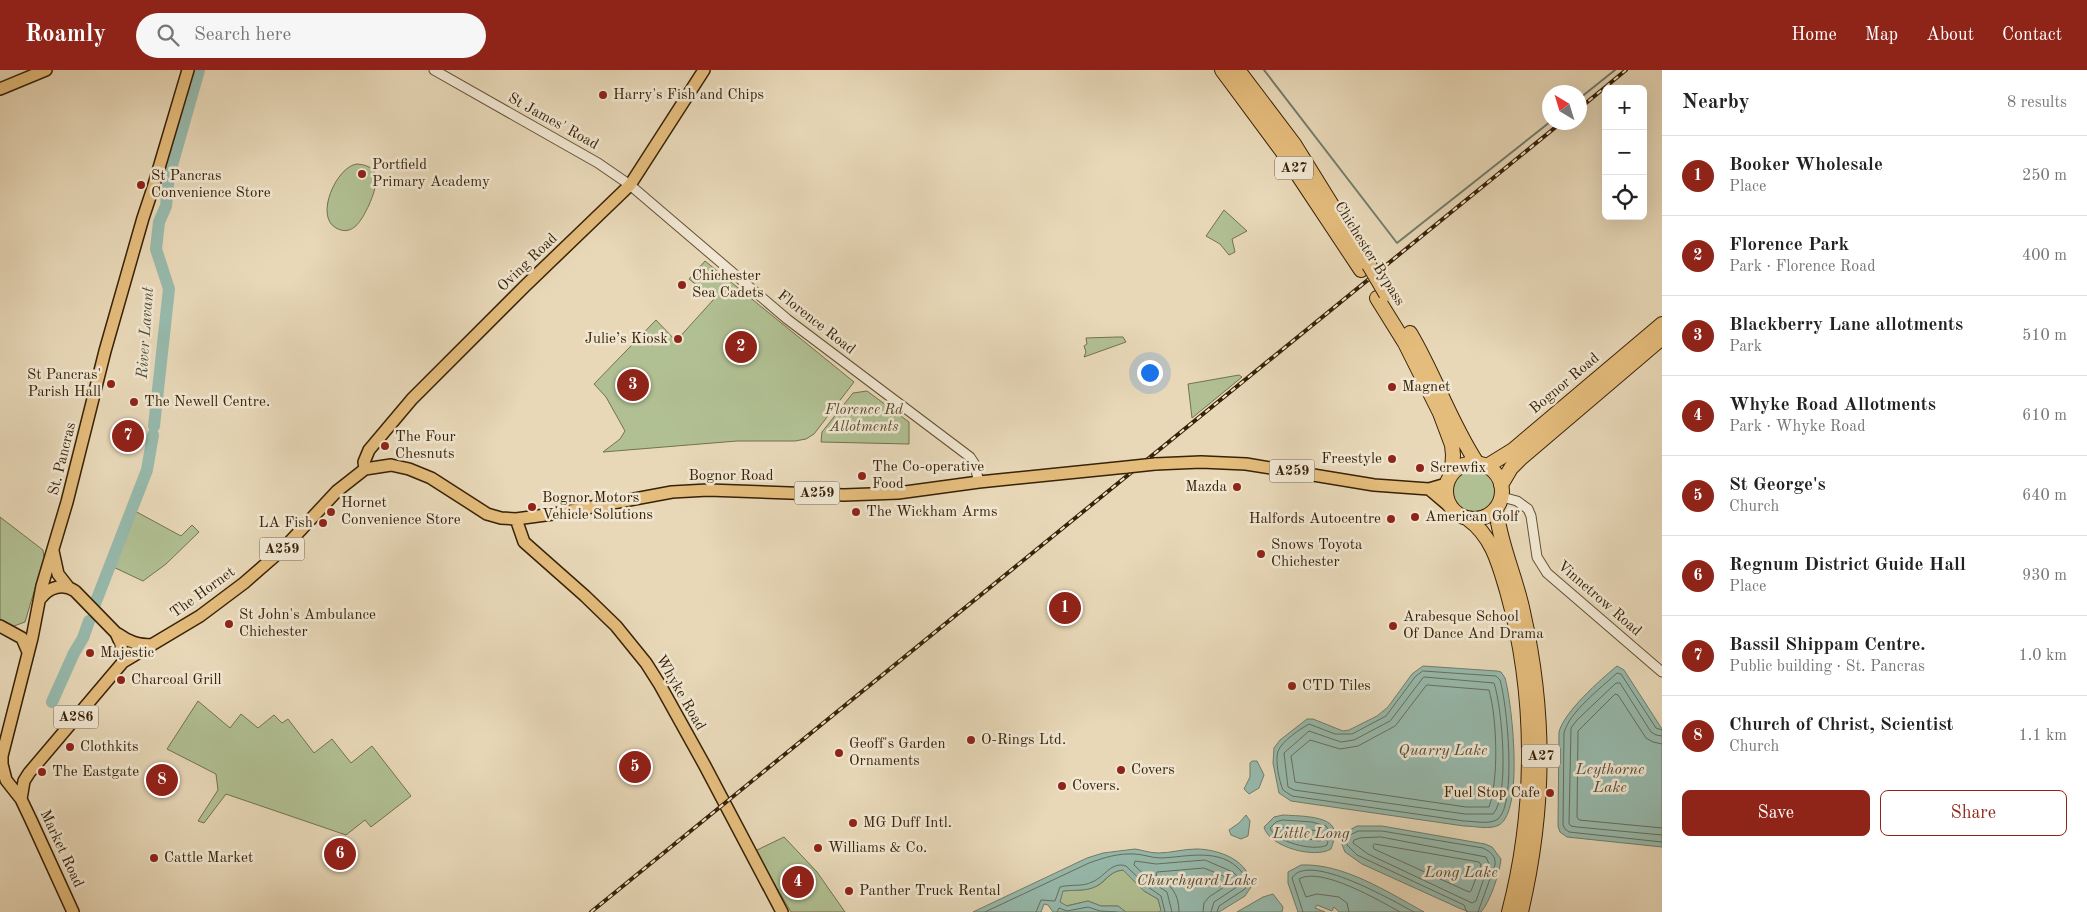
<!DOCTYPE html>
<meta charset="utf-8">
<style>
body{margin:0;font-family:"Old Standard TT",serif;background:#f6f6f6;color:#222}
.controls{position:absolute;right:15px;top:15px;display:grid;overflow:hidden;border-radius:8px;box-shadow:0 5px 20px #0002}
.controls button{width:45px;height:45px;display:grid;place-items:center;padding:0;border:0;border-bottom:1px solid #e0e0e0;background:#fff;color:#222;font:25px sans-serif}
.compass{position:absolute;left:1542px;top:15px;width:45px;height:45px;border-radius:50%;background:#fff;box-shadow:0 5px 20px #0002;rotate:322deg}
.you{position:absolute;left:1149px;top:302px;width:18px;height:18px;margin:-12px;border:4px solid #fff;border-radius:50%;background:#1a73e8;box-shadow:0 0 0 8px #1a73e833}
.badge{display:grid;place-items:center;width:32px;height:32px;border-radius:50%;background:#8f2418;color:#fff;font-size:16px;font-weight:700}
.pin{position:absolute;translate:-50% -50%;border:2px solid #fff;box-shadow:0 1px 5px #0006}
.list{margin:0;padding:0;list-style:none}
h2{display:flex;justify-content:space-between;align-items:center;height:65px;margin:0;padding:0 20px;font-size:21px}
h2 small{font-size:16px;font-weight:400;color:#767676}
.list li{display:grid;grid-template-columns:32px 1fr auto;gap:15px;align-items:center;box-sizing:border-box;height:80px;padding:0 20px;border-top:1px solid #e0e0e0}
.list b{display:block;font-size:19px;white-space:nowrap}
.list p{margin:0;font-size:16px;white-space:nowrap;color:#767676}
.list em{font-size:16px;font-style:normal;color:#767676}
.actions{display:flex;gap:10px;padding:15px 20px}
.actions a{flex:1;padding:11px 0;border:1px solid #8f2418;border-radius:8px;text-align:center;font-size:18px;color:#8f2418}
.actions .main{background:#8f2418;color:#fff}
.icon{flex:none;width:28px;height:28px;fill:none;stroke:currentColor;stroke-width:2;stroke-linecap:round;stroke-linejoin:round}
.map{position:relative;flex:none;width:1662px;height:842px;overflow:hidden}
header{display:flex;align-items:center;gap:30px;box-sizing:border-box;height:70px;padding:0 25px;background:#8f2418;color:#fff}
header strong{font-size:24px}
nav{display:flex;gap:28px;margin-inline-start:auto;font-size:18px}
.search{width:350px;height:45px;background:#f6f6f6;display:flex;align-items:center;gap:12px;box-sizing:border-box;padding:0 18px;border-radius:28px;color:#767676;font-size:19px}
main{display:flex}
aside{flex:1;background:#fff}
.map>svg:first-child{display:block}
.green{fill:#b1c093;stroke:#74714d}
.water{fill:#97baad;stroke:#717d6b}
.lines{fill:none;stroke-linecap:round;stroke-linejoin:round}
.shore{stroke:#686e5a;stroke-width:1}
.stream{stroke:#717d6b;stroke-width:2}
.river{stroke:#97baad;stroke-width:12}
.minor-casing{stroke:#645033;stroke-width:11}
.major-casing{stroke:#382207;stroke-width:14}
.highway-casing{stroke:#382207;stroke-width:16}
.minor{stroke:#f0e6d1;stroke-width:9}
.major{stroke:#e4bc7c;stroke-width:11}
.highway{stroke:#e4bc7c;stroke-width:14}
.rail-casing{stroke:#382207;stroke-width:4}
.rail{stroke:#f0e6d1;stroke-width:2;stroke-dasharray:5.5;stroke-linecap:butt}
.major-bridge-casing{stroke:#382207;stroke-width:14;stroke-linecap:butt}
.highway-bridge-casing{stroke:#382207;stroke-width:16;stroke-linecap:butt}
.major-bridge{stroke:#e4bc7c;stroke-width:11}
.highway-bridge{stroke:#e4bc7c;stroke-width:14}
.poi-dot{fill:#8f2418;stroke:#f0e6d1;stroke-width:2}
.labels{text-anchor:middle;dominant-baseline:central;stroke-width:5;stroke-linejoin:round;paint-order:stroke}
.shield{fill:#f0e6d1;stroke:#6f5d44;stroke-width:1}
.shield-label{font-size:14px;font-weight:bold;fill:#382207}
.poi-label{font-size:15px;fill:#382207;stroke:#f0e6d1;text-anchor:start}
.street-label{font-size:15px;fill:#382207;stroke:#f0e6d1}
.park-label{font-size:15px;font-style:italic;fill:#564a2a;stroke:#f0e6d1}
.water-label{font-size:16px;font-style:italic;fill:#545039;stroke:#f0e6d1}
</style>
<header>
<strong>Roamly</strong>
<div class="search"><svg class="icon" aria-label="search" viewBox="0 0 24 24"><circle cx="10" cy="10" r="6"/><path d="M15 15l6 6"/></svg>Search here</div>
<nav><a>Home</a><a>Map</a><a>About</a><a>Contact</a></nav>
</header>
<main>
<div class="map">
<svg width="1662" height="842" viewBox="0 0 1662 842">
<rect width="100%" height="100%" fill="#e8d8b8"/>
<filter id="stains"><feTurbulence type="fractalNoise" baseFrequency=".004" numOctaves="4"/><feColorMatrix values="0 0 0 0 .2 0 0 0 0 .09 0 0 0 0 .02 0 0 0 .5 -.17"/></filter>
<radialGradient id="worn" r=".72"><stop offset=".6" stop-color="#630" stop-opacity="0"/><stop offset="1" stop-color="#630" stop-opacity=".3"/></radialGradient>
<path class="green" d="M357 94C385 96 376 118 369 135 363 147 354 168 336 158 314 146 337 96 357 94Z
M1224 140 1247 161 1232 169 1235 182 1229 185 1220 174 1206 166Z
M705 191 854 312 814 364 806 369 795 371H737L603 382 620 369 625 361 606 327 594 314 656 250 676 271 714 229 689 209Z
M1117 267H1123L1126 272 1084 287 1086 282 1084 276 1087 274 1086 268Z
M1239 305 1242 307 1192 348 1188 314Z
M867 321 909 352V374L821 372 822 362 853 323Z
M1453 422a22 22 0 1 1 44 0a22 22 0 1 1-44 0Z
M133 440 181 466 192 455 199 462 166 494 143 511 109 495Z
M0 447 43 480 44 488 25 552 14 556 0 550Z
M198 631 230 658 241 644 258 658 274 645 282 653 288 649 314 683 332 669 351 693 372 676 411 726 371 757 365 750 346 765 226 724 204 753 198 751 218 720 216 704 167 679Z
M784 767 817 802 845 842H791L755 781Z
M1123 800 1144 821 1158 829 1161 840 1159 842H1126L1118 836H1101L1088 831 1066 836 1060 832 1062 821C1071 820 1083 821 1092 818 1106 814 1108 801 1123 800Z"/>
<path class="water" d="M1423 596 1497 601 1501 602 1505 608C1512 633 1524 741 1499 755 1490 760 1474 756 1464 756L1291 731 1279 723 1273 693 1274 678 1280 670 1307 649H1313L1343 661 1349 660 1377 646 1388 637 1412 604Z
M1617 596 1624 600 1662 659V777L1567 767 1560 762 1558 756 1559 662C1564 642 1600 610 1617 596Z
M1252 691H1257L1264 705 1259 718 1249 724 1244 719 1250 707V693Z
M1246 745 1250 751 1248 766 1241 769 1231 765 1229 760 1239 753Z
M1283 745C1295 746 1331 745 1334 760 1336 766 1333 773 1331 779 1315 789 1269 777 1264 757L1274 747Z
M1357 756H1382L1485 774 1492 777 1501 789C1500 802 1490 832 1481 842H1469L1459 838 1362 794 1345 782 1341 772 1346 762Z
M1135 779C1142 780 1150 783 1158 783 1171 783 1183 779 1196 779 1219 779 1251 791 1251 817L1245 826 1219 842H1159L1161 840 1158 829 1144 821 1123 800C1108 801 1105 814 1092 818 1083 821 1071 820 1063 821L1060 832 1067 836 1088 831 1101 836H1118L1126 842H1053L1048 835 1044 834 1041 842H973L1087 788 1103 783Z
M1301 795C1343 793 1388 822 1424 842H1339L1334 837 1332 841 1317 835 1315 838 1325 842H1298L1288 813V802Z
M1273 824 1283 837 1282 842H1237L1263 827Z"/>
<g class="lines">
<path class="shore" d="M1423 601 1496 606 1500 610C1507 633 1517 733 1498 749 1490 755 1473 751 1464 751L1292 726 1283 720C1279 711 1275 690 1278 681 1282 671 1300 659 1309 654L1335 664H1352L1386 646 1415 607Z
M1424 607 1494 613C1502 637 1510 726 1493 744H1465L1294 720 1288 717 1284 683 1309 661 1341 672 1354 670 1390 651Z
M1427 615 1489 620C1497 648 1499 710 1489 737H1466L1295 712 1291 686 1310 670 1340 679 1358 676 1395 656Z
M1662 660 1656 658 1621 604 1617 603C1601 618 1569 642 1564 663L1563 755 1565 759 1569 762 1662 772
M1662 666 1656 665 1651 662 1620 613H1616L1577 650 1571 658 1569 754 1571 756 1577 757 1662 765
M1662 674 1653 672 1646 668 1618 625 1615 624 1578 661 1577 747 1579 750 1662 758
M1283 750 1312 752 1326 756 1330 762 1327 775C1315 782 1275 772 1270 758L1276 752Z
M1280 757 1320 761 1323 763 1322 769 1320 771 1285 765 1279 761Z
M1381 767 1486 787 1489 794 1476 831 1472 833 1368 784 1353 773 1354 770 1360 768Z
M1375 774 1479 792 1481 795 1471 821 1469 822 1374 779 1373 776Z
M985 842 1089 793C1103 788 1118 783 1134 784 1143 784 1151 788 1161 788 1187 787 1220 777 1241 801 1245 806 1247 813 1245 819L1219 836 1217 842
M1036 842 1041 830 1055 831 1060 817C1070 814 1083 817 1092 812 1105 807 1111 791 1126 796L1148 817 1161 826 1165 842
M1057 842 1059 838 1067 841 1088 837 1100 841 1117 842
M1172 842 1167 822 1152 812 1134 795 1135 791 1156 794 1205 790 1233 802 1238 807 1240 815 1214 832 1211 842
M1179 842C1179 823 1171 815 1156 806L1157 802 1204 798 1228 808 1230 813 1209 827 1204 833 1203 842
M1303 842 1292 808C1308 781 1393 831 1414 842
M1349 842 1347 833 1339 827 1317 824 1306 827 1299 809C1321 796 1380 831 1400 842
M1467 842 1464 835 1357 785 1347 775V770L1350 765 1358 761H1382L1483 778C1491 782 1496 786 1495 795L1478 842"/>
<path class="stream" d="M1264 0 1397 173 1550 52
M1580 28 1615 0"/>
<path class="river" d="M154 356 169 219 156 179 159 152 166 136 169 106 199 0
M95 534 147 400 153 365
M52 632 74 583 83 568 89 551"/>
<g class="minor-casing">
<path id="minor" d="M434 0 598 93 630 115 787 249 970 387 974 393 979 412
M1502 427 1517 431 1528 439 1531 446 1537 487 1547 503 1662 602"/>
</g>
<g class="major-casing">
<path id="major" d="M0 19 46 0
M1155 394 1201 392 1246 394 1374 415 1429 419 1446 414
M365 399 364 392 369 380 412 329 525 216 630 115 704 0
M1429 419 1449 436
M516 449 524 472 585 526 616 556 646 593 660 615 705 696 782 842
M53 481 58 504 69 518
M41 528C49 517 63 513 75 521L116 563 121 574 123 592
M0 556 22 568 28 582
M118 564C129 572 138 575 152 575
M21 729 24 711 29 703 123 592 200 546 244 513 284 478 337 421 365 399 391 395 409 399 431 408 487 444 501 448 516 449 560 443 672 422 708 420 844 425 898 423 979 412 1127 397
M73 842 31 750 21 729 6 710 2 694V686L32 568 42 516 67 432 105 281 143 148 153 118 188 0"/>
</g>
<g class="highway-casing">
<path id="highway" d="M1222 0 1282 81 1361 200
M1238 0 1294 74 1369 195
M1377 228 1405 273 1440 343 1452 375 1453 385 1452 403
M1410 263C1435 305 1450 352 1477 393
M1446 421a28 28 0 1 1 56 0a28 28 0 1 1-56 0Z
M1487 396 1513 380 1662 254
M1501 415 1511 398 1520 389 1662 268
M1496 439C1500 475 1516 507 1523 542 1546 644 1545 740 1521 842
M1468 449C1492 466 1499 494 1507 521 1536 624 1536 739 1509 842"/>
</g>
<use href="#minor" class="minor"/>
<use href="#major" class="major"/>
<use href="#highway" class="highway"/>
<g class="rail-casing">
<path id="rail" d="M1580 38 1626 0
M591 842 1562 52"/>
</g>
<use href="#rail" class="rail"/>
<g class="major-bridge-casing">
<path id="major-bridge" d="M1127 397 1155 394"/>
</g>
<g class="highway-bridge-casing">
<path id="highway-bridge" d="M1369 195 1386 224"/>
</g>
<use href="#major-bridge" class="major-bridge"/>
<use href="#highway-bridge" class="highway-bridge"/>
</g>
<g class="poi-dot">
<circle cx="603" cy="25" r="5"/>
<circle cx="362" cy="104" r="5"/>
<circle cx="141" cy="115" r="5"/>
<circle cx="682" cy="215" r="5"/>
<circle cx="678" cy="269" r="5"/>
<circle cx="111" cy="314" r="5"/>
<circle cx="1392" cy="317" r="5"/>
<circle cx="134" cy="332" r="5"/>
<circle cx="385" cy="376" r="5"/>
<circle cx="1392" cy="389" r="5"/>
<circle cx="1420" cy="398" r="5"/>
<circle cx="862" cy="406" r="5"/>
<circle cx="1237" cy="417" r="5"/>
<circle cx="532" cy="437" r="5"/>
<circle cx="331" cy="442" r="5"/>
<circle cx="856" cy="442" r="5"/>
<circle cx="1415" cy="447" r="5"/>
<circle cx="1391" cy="449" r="5"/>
<circle cx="323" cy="453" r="5"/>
<circle cx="1261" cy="484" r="5"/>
<circle cx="229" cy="554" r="5"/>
<circle cx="1393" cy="556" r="5"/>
<circle cx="90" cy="583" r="5"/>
<circle cx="121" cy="610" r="5"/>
<circle cx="1292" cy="616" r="5"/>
<circle cx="971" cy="670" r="5"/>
<circle cx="70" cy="677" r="5"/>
<circle cx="839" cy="683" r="5"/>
<circle cx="1121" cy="700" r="5"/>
<circle cx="42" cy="702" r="5"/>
<circle cx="1062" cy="716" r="5"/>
<circle cx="1550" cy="723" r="5"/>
<circle cx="853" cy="753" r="5"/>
<circle cx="818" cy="778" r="5"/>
<circle cx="154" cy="788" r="5"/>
<circle cx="849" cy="821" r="5"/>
</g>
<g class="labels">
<g class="shield">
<rect x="1275" y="86.5" width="38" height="23" rx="4"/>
<rect x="1269.5" y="389.5" width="45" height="23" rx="4"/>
<rect x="794.5" y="411.5" width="45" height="23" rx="4"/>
<rect x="259.5" y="467.5" width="45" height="23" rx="4"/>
<rect x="53.5" y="635.5" width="45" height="23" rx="4"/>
<rect x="1522" y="674.5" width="38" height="23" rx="4"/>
</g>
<g class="shield-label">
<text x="1294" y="98">A27</text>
<text x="1292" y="401">A259</text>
<text x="817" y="423">A259</text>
<text x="282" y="479">A259</text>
<text x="76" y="647">A286</text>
<text x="1541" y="686">A27</text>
</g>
<g class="poi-label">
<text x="613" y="25">Harry's Fish and Chips</text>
<text x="372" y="95">Portfield<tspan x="372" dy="17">Primary Academy</tspan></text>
<text x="151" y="106">St Pancras<tspan x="151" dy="17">Convenience Store</tspan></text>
<text x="692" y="206">Chichester<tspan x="692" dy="17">Sea Cadets</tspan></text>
<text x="668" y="269" text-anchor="end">Julie’s Kiosk</text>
<text x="101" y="305" text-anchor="end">St Pancras'<tspan x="101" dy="17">Parish Hall</tspan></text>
<text x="1402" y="317">Magnet</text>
<text x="144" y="332">The Newell Centre.</text>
<text x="395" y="367">The Four<tspan x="395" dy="17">Chesnuts</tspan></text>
<text x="1382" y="389" text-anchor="end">Freestyle</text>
<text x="872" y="397">The Co-operative<tspan x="872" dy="17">Food</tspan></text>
<text x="1430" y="398">Screwfix</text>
<text x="1227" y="417" text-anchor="end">Mazda</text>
<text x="542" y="428">Bognor Motors<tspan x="542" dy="17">Vehicle Solutions</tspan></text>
<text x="341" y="433">Hornet<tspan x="341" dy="17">Convenience Store</tspan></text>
<text x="866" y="442">The Wickham Arms</text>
<text x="1425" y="447">American Golf</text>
<text x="1381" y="449" text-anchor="end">Halfords Autocentre</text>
<text x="313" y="453" text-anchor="end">LA Fish</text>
<text x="1271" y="475">Snows Toyota<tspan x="1271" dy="17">Chichester</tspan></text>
<text x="239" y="545">St John's Ambulance<tspan x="239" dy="17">Chichester</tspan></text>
<text x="1403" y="547">Arabesque School<tspan x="1403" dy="17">Of Dance And Drama</tspan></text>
<text x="100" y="583">Majestic</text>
<text x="131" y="610">Charcoal Grill</text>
<text x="1302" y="616">CTD Tiles</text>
<text x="981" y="670">O-Rings Ltd.</text>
<text x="849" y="674">Geoff's Garden<tspan x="849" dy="17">Ornaments</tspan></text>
<text x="80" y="677">Clothkits</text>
<text x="1131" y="700">Covers</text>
<text x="52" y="702">The Eastgate</text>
<text x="1072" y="716">Covers.</text>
<text x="1540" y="723" text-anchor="end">Fuel Stop Cafe</text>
<text x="863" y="753">MG Duff Intl.</text>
<text x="828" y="778">Williams &amp; Co.</text>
<text x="164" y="788">Cattle Market</text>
<text x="859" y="821">Panther Truck Rental</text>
</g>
<g class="street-label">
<text transform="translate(553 52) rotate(29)">St James' Road</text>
<text transform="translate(1369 184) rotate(58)">Chichester Bypass</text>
<text transform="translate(528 193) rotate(-44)">Oving Road</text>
<text transform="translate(816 253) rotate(38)">Florence Road</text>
<text transform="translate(1565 314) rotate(-40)">Bognor Road</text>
<text transform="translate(63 389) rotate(-76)">St. Pancras</text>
<text x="731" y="406">Bognor Road</text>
<text transform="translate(203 523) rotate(-36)">The Hornet</text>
<text transform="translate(1599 529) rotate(41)">Vinnetrow Road</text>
<text transform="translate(680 623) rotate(60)">Whyke Road</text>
<text transform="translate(61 779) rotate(65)">Market Road</text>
</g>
<g class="park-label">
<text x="864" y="340">Florence Rd<tspan x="864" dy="17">Allotments</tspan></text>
</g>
<g class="water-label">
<text transform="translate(146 263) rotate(-86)">River Lavant</text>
<text x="1443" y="681">Quarry Lake</text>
<text x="1610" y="700">Leythorne<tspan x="1610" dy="18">Lake</tspan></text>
<text x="1311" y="764">Little Long</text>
<text x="1461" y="803">Long Lake</text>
<text x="1197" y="811">Churchyard Lake</text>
</g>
</g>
<rect width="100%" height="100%" filter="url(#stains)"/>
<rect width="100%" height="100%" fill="url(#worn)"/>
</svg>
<div class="controls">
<button>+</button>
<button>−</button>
<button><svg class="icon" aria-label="locate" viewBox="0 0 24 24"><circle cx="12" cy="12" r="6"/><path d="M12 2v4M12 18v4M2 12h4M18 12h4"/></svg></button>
</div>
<svg class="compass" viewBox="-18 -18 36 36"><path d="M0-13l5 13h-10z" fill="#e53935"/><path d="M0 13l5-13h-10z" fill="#767676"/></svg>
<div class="you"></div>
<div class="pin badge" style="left:1065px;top:538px">1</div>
<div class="pin badge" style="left:741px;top:277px">2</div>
<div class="pin badge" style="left:633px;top:315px">3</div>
<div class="pin badge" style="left:798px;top:812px">4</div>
<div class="pin badge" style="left:635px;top:697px">5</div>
<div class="pin badge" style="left:340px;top:784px">6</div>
<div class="pin badge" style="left:128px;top:366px">7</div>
<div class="pin badge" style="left:162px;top:710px">8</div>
</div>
<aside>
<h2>Nearby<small>8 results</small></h2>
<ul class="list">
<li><span class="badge">1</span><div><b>Booker Wholesale</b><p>Place</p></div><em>250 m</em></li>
<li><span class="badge">2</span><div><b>Florence Park</b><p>Park · Florence Road</p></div><em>400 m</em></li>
<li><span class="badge">3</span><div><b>Blackberry Lane allotments</b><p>Park</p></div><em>510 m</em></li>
<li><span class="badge">4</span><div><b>Whyke Road Allotments</b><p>Park · Whyke Road</p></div><em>610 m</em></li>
<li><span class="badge">5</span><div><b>St George's</b><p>Church</p></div><em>640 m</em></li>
<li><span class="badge">6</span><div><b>Regnum District Guide Hall</b><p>Place</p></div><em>930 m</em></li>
<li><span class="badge">7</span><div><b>Bassil Shippam Centre.</b><p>Public building · St. Pancras</p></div><em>1.0 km</em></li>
<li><span class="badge">8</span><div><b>Church of Christ, Scientist</b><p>Church</p></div><em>1.1 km</em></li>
</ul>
<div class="actions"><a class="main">Save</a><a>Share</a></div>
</aside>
</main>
